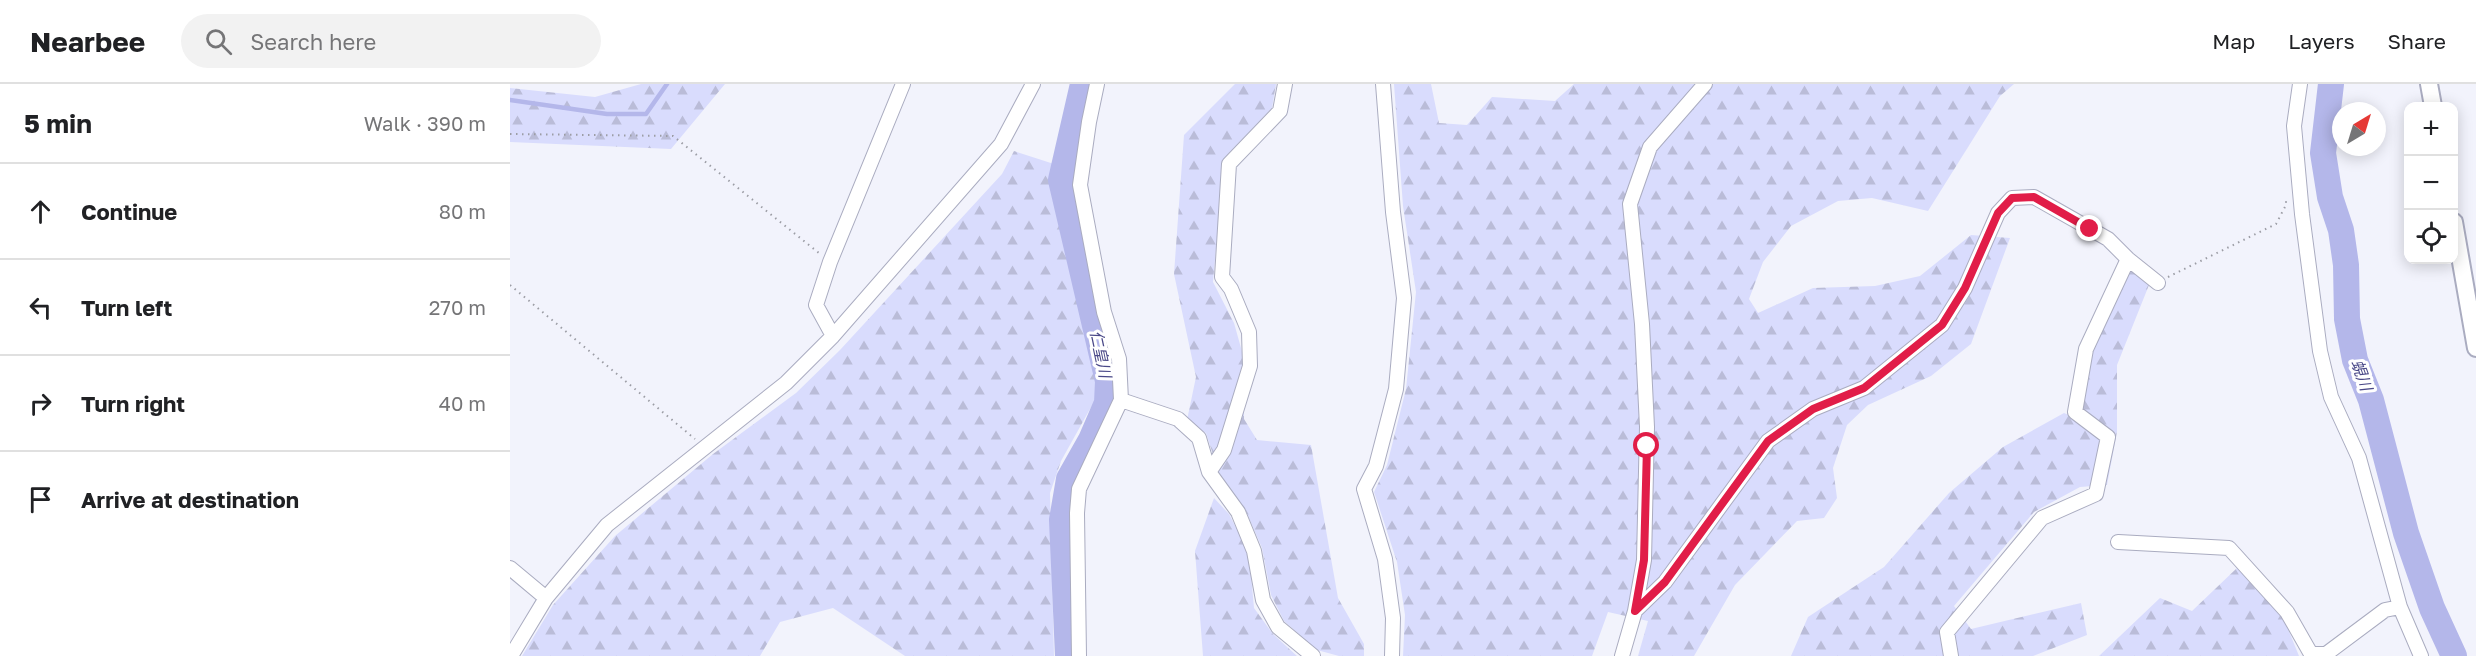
<!DOCTYPE html>
<meta charset="utf-8">
<style>
body{margin:0;font-family:"Golos Text","Noto Sans JP",sans-serif;background:#f2f2f2;color:#202124}
.controls{position:absolute;right:18px;top:18px;display:grid;overflow:hidden;border-radius:12px;box-shadow:0 3px 15px #0003}
.controls button{width:54px;height:54px;display:grid;place-items:center;padding:0;border:0;border-bottom:2px solid #e0e0e0;background:#fff;color:#202124;font:30px sans-serif}
.compass{position:absolute;left:1822px;top:18px;width:54px;height:54px;border-radius:50%;background:#fff;box-shadow:0 3px 15px #0003;rotate:38deg}
.stop{position:absolute;width:18px;height:18px;margin:-14px;border:4px solid #e11d48;border-radius:50%;background:#fff}
.stop.end{background:#e11d48;border-color:#fff;box-shadow:0 2px 6px #0008}
.list{margin:0;padding:0;list-style:none}
h2{display:flex;justify-content:space-between;align-items:center;height:78px;margin:0;padding:0 24px;font-size:26px}
h2 small{font-size:20px;font-weight:400;color:#757577}
.list li{display:grid;grid-template-columns:39px 1fr auto;gap:18px;align-items:center;box-sizing:border-box;height:96px;padding:0 24px;border-top:2px solid #e0e0e0}
.list b{display:block;font-size:22px;white-space:nowrap}
.list em{font-size:20px;font-style:normal;color:#757577}
.icon{flex:none;width:33px;height:33px;fill:none;stroke:currentColor;stroke-width:2;stroke-linecap:round;stroke-linejoin:round}
.map{position:relative;flex:none;width:1966px;height:572px;overflow:hidden}
header{display:flex;align-items:center;gap:36px;box-sizing:border-box;height:84px;padding:0 30px;background:#fff;border-bottom:2px solid #e0e0e0}
header strong{font-size:28px}
nav{display:flex;gap:33px;margin-inline-start:auto;font-size:21px}
.search{width:420px;height:54px;background:#f2f2f2;display:flex;align-items:center;gap:15px;box-sizing:border-box;padding:0 21px;border-radius:33px;color:#757577;font-size:22px}
main{display:flex}
aside{flex:1;background:#fff}
.map>svg:first-child{display:block}
.forest{fill:url(#forest-firs)}
.lines{fill:none;stroke-linecap:round;stroke-linejoin:round}
.stream{stroke:#b4b7ea;stroke-width:4.5}
.river{stroke:#b4b7ea;stroke-width:26}
.minor-casing{stroke:#aaacc0;stroke-width:16}
.major-casing{stroke:#aaacc0;stroke-width:20}
.path{stroke:#9c9da5;stroke-width:2;stroke-dasharray:1.5 4.5;stroke-linecap:butt}
.minor{stroke:#fff;stroke-width:14}
.major{stroke:#fff;stroke-width:16}
.route{stroke:#e11d48;stroke-width:8}
.labels{text-anchor:middle;dominant-baseline:central;stroke-width:6;stroke-linejoin:round;paint-order:stroke}
.water-label{font-size:16px;font-style:italic;fill:#4a4988;stroke:#fff}
</style>
<header>
<strong>Nearbee</strong>
<div class="search"><svg class="icon" aria-label="search" viewBox="0 0 24 24"><circle cx="10" cy="10" r="6"/><path d="M15 15l6 6"/></svg>Search here</div>
<nav><a>Map</a><a>Layers</a><a>Share</a></nav>
</header>
<main>
<aside>
<h2>5 min<small>Walk · 390 m</small></h2>
<ul class="list">
<li><svg class="icon" aria-label="ahead" viewBox="0 0 24 24"><path d="M12 20V5M6 11l6-6 6 6"/></svg><div><b>Continue</b></div><em>80 m</em></li>
<li><svg class="icon" aria-label="left" viewBox="0 0 24 24"><path d="M17 20v-9H6M10 6l-5 5 5 5"/></svg><div><b>Turn left</b></div><em>270 m</em></li>
<li><svg class="icon" aria-label="right" viewBox="0 0 24 24"><path d="M7 20v-9h11M14 6l5 5-5 5"/></svg><div><b>Turn right</b></div><em>40 m</em></li>
<li><svg class="icon" aria-label="arrive" viewBox="0 0 24 24"><path d="M6 21V4h12l-3 4 3 4H6"/></svg><div><b>Arrive at destination</b></div></li>
</ul>
</aside>
<div class="map">
<svg width="1966" height="572" viewBox="0 0 1966 572">
<defs>
<pattern id="forest-firs" width="22" height="20" patternUnits="userSpaceOnUse" patternTransform="scale(1.5)"><rect width="22" height="20" fill="#d9dcfd"/><path d="M5 1l3.5 6h-7zM16 11l3.5 6h-7z" fill="#babcd8"/></pattern>
</defs>
<rect width="100%" height="100%" fill="#f2f3fc"/>
<path class="forest" d="M131 0H215L161 65 0 58V4L85 13Z
M725 0H766L762 24 714 74 703 198 724 239 733 271 734 335 747 356 801 361 828 514 854 560V572H829L807 566 774 537 761 511 752 464 735 425 709 389 696 349 677 336 686 293 664 190 674 51Z
M884 0H921L929 39 957 41 982 13 1045 17 1064 0H1504L1490 12 1418 127 1362 114 1328 117 1281 142 1253 178 1239 215 1248 229 1303 204 1365 202 1410 192 1461 151 1500 154 1461 260 1421 292 1358 321 1337 341 1323 384 1327 414 1314 434 1287 437 1225 501 1184 572H1128L1138 537 1098 528 1082 572H893L895 531 887 478 864 408 877 381 896 305 906 208 893 122Z
M504 67 544 80 590 307 551 377 540 409 544 572H395L323 524 270 538 250 572H12L43 521 105 452 203 370 286 309 330 266 492 90Z
M1623 182 1639 201 1607 281V348L1597 401 1570 403 1524 428 1444 522 1461 545 1571 519 1577 551 1523 572H1281L1298 533 1374 483 1439 409 1493 363 1554 329 1568 335 1583 267Z
M704 414 719 430 739 469 744 524 763 550 787 572H693L685 467Z
M1727 484 1772 530 1789 572H1589L1650 514 1682 527Z"/>
<g class="lines">
<path class="stream" d="M0 16 97 30H136L157 0"/>
<path class="river" d="M1821 0 1813 69 1820 113 1831 146 1836 181 1837 235 1845 276 1861 316 1896 449 1922 524 1944 572
M558 572 552 436 559 395 581 356 597 319 598 297 551 96 573 0"/>
<g class="minor-casing">
<path id="minor" d="M873 0 883 128 894 214 886 305 866 382 854 405 875 475 883 534 882 572
M1790 0 1784 42 1792 130 1810 267 1821 313 1849 374 1890 523 1911 572
M323 252 306 221 320 178 393 0
M611 316 668 335 689 354 699 388 728 428 744 467 753 516 768 543 803 572
M699 388 714 366 740 282 739 248 721 205 712 193 719 80 770 27 775 0
M1608 458 1719 464 1777 528 1801 570H1816L1875 526 1890 523
M0 484 36 514
M1125 527 1155 498 1258 357 1303 325 1354 304 1432 241 1455 204 1488 129 1502 114 1524 113 1598 155 1618 175 1648 199
M1 572 36 514 97 441 276 299 323 252 491 60 523 0
M569 572 567 429 569 405 611 316 609 275 594 228 570 101 579 38 587 0
M1112 572 1125 527 1134 476 1137 343 1132 240 1120 120 1140 63 1195 0
M1441 572 1437 548 1532 434 1586 410 1598 353 1565 328 1576 265 1618 175"/>
</g>
<g class="major-casing">
<path id="major" d="M1919 0 1923 22
M1944 138 1966 264"/>
</g>
<path class="path" d="M0 50 163 52 309 169
M1658 193 1766 140 1776 121V115
M0 201 185 355"/>
<use href="#minor" class="minor"/>
<use href="#major" class="major"/>
</g>
<g class="lines">
<path class="route" d="M1137 362 1134 476 1125 527 1155 498 1258 357 1303 325 1354 304 1432 241 1455 204 1488 129 1502 114 1524 113 1580 145"/>
</g>
<g class="labels">
<g class="water-label">
<text transform="translate(591 270) rotate(78)">仁皇川</text>
<text transform="translate(1852 291) rotate(70)">蜆川</text>
</g>
</g>
</svg>
<div class="controls">
<button>+</button>
<button>−</button>
<button><svg class="icon" aria-label="locate" viewBox="0 0 24 24"><circle cx="12" cy="12" r="6"/><path d="M12 2v4M12 18v4M2 12h4M18 12h4"/></svg></button>
</div>
<svg class="compass" viewBox="-18 -18 36 36"><path d="M0-13l5 13h-10z" fill="#e53935"/><path d="M0 13l5-13h-10z" fill="#757577"/></svg>
<div class="stop" style="left:1137px;top:362px"></div>
<div class="stop end" style="left:1580px;top:145px"></div>
</div>
</main>
